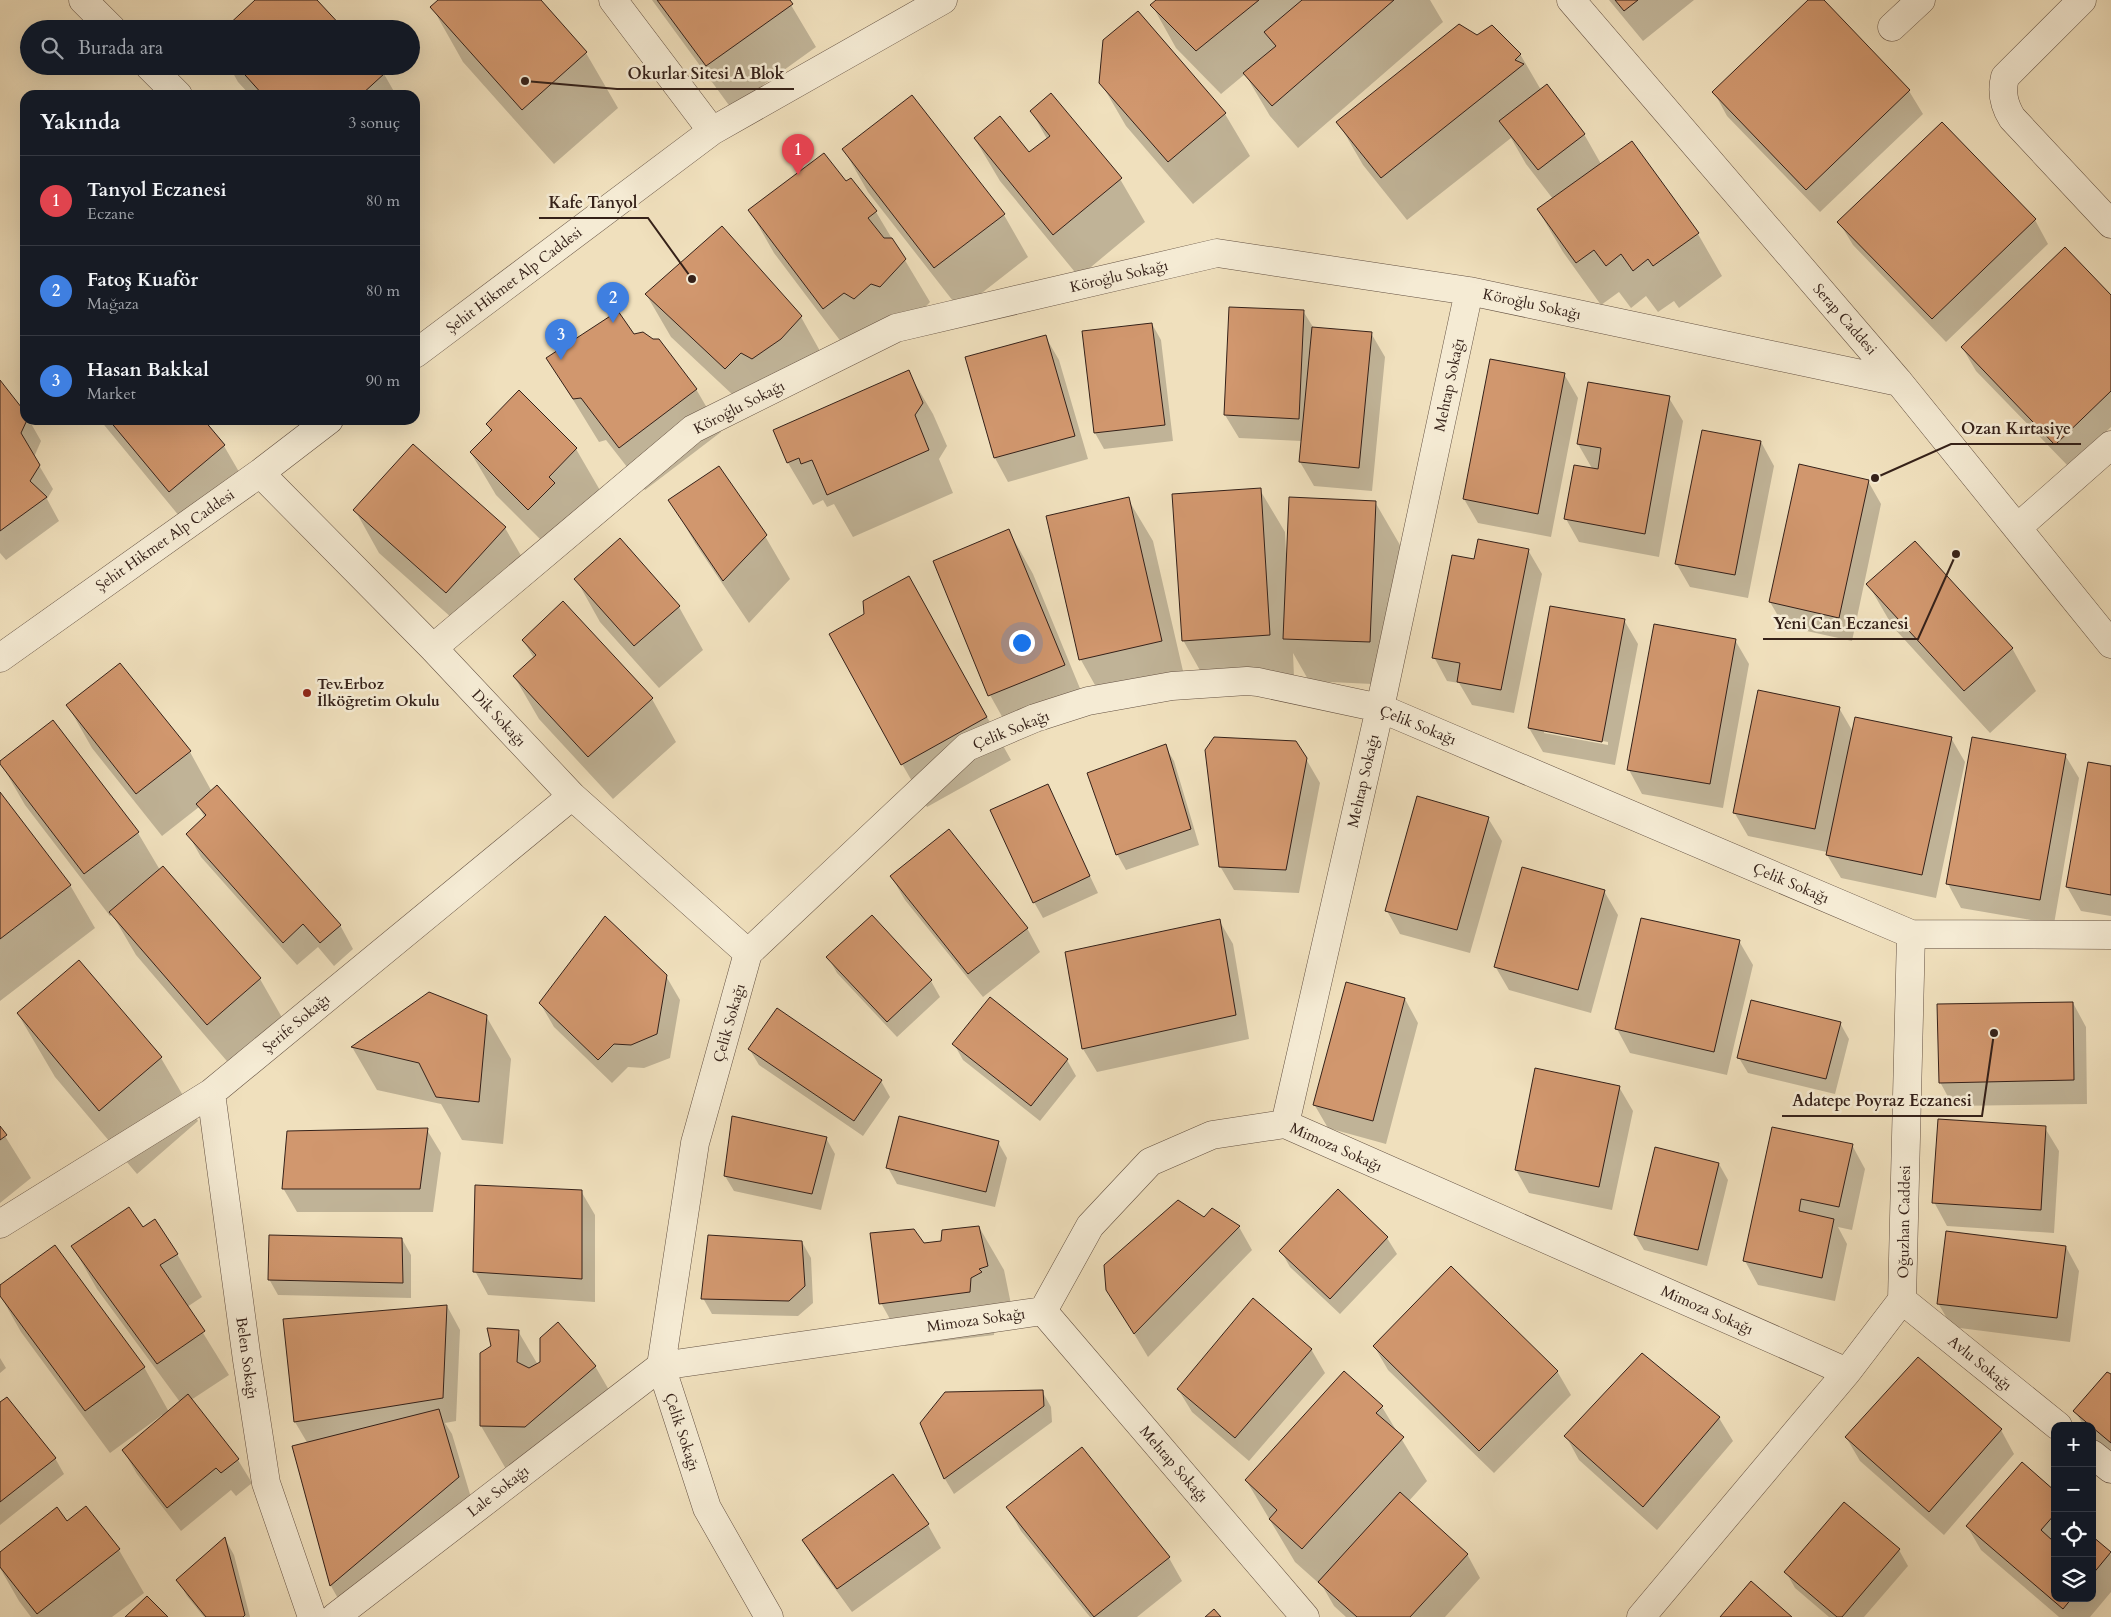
<!DOCTYPE html>
<html lang="tr">
<meta charset="utf-8">
<style>
body{margin:0;font-family:Cardo,serif;background:#242831;color:#f1f3f6}
.controls{position:absolute;right:15px;bottom:15px;display:grid;overflow:hidden;border-radius:10px;box-shadow:0 5px 20px #0002}
.controls button{width:45px;height:45px;display:grid;place-items:center;padding:0;border:0;border-bottom:1px solid #363941;background:#171b24;color:#f1f3f6;font:25px sans-serif}
.you{position:absolute;left:1021px;top:642px;width:18px;height:18px;margin:-12px;border:4px solid #fff;border-radius:50%;background:#1a73e8;box-shadow:0 0 0 8px #1a73e833}
.badge{display:grid;place-items:center;width:32px;height:32px;border-radius:50%;background:#c59692;color:#fff;font-size:16px;font-weight:700}
.pin{position:absolute;translate:-50% -41px;filter:drop-shadow(0 1px 2px #0008)}
.pin::after{content:'';position:absolute;top:26px;width:18px;height:15px;background:inherit;clip-path:polygon(0 0,100% 0,50% 100%)}
.list{margin:0;padding:0;list-style:none}
h2{display:flex;justify-content:space-between;align-items:center;height:65px;margin:0;padding:0 20px;font-size:21px}
h2 small{font-size:16px;font-weight:400;color:#9ea1a6}
.list li{display:grid;grid-template-columns:32px 1fr auto;gap:15px;align-items:center;box-sizing:border-box;height:90px;padding:0 20px;border-top:1px solid #363941}
.list b{display:block;font-size:19px;white-space:nowrap}
.list p{margin:0;font-size:16px;white-space:nowrap;color:#9ea1a6}
.list em{font-size:16px;font-style:normal;color:#9ea1a6}
.icon{flex:none;width:28px;height:28px;fill:none;stroke:currentColor;stroke-width:2;stroke-linecap:round;stroke-linejoin:round}
.map{position:relative;flex:none;width:2111px;height:1617px;overflow:hidden}
.search{position:absolute;background:#171b24;box-shadow:0 5px 20px #0002;left:20px;top:20px;width:400px;height:55px;display:flex;align-items:center;gap:12px;box-sizing:border-box;padding:0 18px;border-radius:28px;color:#9ea1a6;font-size:19px}
.panel{position:absolute;background:#171b24;box-shadow:0 5px 20px #0002;left:20px;top:90px;width:400px;height:335px;border-radius:15px}
.map>svg:first-child{display:block}
.shadow{fill:#0003;fill-rule:evenodd}
.building{fill:#d1976e;stroke:#352119}
.lines{fill:none;stroke-linecap:round;stroke-linejoin:round}
.minor-casing{stroke:#645142;stroke-width:29}
.minor{stroke:#f5ebd4;stroke-width:28}
.poi-dot{fill:#8f2418;stroke:#f5ebd4;stroke-width:2}
.labels{text-anchor:middle;dominant-baseline:central;stroke-width:5;stroke-linejoin:round;paint-order:stroke}
.street-label{font-size:15px;fill:#352119;stroke:#f5ebd4}
.poi-label{font-size:15px;font-weight:bold;fill:#352119;stroke:#f5ebd4;text-anchor:start}
.leader{fill:none;stroke:#352119;stroke-width:2}
.callout-dot{fill:#352119;stroke:#f5ebd4;stroke-width:2}
.callout-label{font-size:16px;text-anchor:middle;font-weight:bold;fill:#352119;stroke:#f5ebd4;stroke-width:5;stroke-linejoin:round;paint-order:stroke}
</style>
<div class="map">
<svg width="2111" height="1617" viewBox="0 0 2111 1617">
<rect width="100%" height="100%" fill="#f0e0bd"/>
<filter id="stains"><feTurbulence type="fractalNoise" baseFrequency=".004" numOctaves="4"/><feColorMatrix values="0 0 0 0 .2 0 0 0 0 .09 0 0 0 0 .02 0 0 0 .5 -.17"/></filter>
<radialGradient id="worn" r=".72"><stop offset=".6" stop-color="#630" stop-opacity="0"/><stop offset="1" stop-color="#630" stop-opacity=".3"/></radialGradient>
<path class="shadow" d="M440 0H539L586 53 618 108 554 164 463 62 432 7Z
M652 0H788L816 47 731 108Z
M1159 0H1430L1443 22 1298 148 1270 116 1245 74 1221 94 1176 48 1152 5Z
M1609 0H1694L1643 41Z
M1810 0H1822L1909 91 1923 114 1820 212 1727 116 1714 92Z
M1477 36 1520 54 1541 90 1584 134 1601 164 1698 234 1722 276 1679 308 1674 301 1658 312 1646 296 1631 308 1619 292 1601 305 1563 252 1538 210 1553 199 1526 164 1511 138 1407 220 1363 165 1338 122Z
M229 66H377L384 74 396 95H250L238 82Z
M1101 83 1225 114 1250 156 1193 204 1126 126Z
M1032 112 1120 179 1145 222 1079 277 1000 181 975 139 1029 154 1047 139Z
M844 150 1004 215 1028 257 960 310 868 192Z
M846 183 876 212 930 302 905 329 848 351 774 253 750 211Z
M2035 220 2048 244 1946 342 1853 245 1839 222Z
M646 294 801 317 825 360 750 411 671 337Z
M2111 297V427L2069 467 1976 371 1962 347Z
M1303 311 1313 327 1371 333 1385 357 1372 491 1314 486 1300 462 1302 441 1239 438 1225 415Z
M1152 324 1161 340 1173 441 1104 449 1095 433 1083 333Z
M634 336 696 389 721 432 645 490 606 440 599 442 548 359Z
M1045 336 1059 360 1088 459 1008 482 995 458 967 358Z
M1491 360 1564 374 1578 398 1551 537 1478 523 1464 499Z
M908 372 933 414 947 446 939 459 953 493 853 537 834 504 827 507 823 500 813 505 788 463 775 430Z
M0 382 25 414V420H29L41 441 34 457 53 489 47 499 59 521 6 560 0 553Z
M519 392 576 449 601 492 553 552 496 495 471 453 491 432 487 424Z
M1669 398 1683 421 1659 557 1579 542 1566 519 1593 470 1578 444Z
M100 420H202L224 446 249 489 194 534Z
M1761 442 1774 466 1748 598 1690 587 1676 563Z
M414 446 505 528 530 571 471 635 379 553 355 510Z
M1868 481 1881 504 1852 641 1784 626 1770 602Z
M1260 490 1285 532 1286 554 1375 502 1400 545 1394 685 1309 681 1293 653 1294 677 1207 683 1183 640Z
M1128 499 1153 541 1186 684 1105 703 1081 660 1048 517Z
M670 500 765 536 790 579 749 623 695 543Z
M1009 531 1033 574 1088 708 1014 738 990 695Z
M1528 550 1542 574 1514 713 1472 705 1459 683 1447 681 1434 657 1475 560Z
M576 579 679 607 703 650 659 688 600 622Z
M1868 584 2012 648 2036 691 1990 733 1893 627Z
M563 603 652 699 676 742 613 799 539 719 514 676 534 658 523 640Z
M1551 607 1624 620 1638 644 1615 765 1543 752 1529 728ZM1544 730 1608 742V745L1544 733Z
M865 615 933 620 1011 760 927 807 902 764Z
M1735 640 1749 664 1723 808 1642 794 1629 770Z
M68 706 190 752 212 792 340 925 353 949 334 966 318 947 297 965 201 857 188 834 205 818 199 807 162 836 92 748Z
M1839 708 1853 732 1951 738 1965 762 1936 898 1841 878 1827 855V852L1748 836 1734 812Z
M1165 746 1174 761 1199 845 1126 870 1117 854Z
M2065 755 2079 778 2054 924 1961 908 1948 884Z
M1306 759 1320 783 1299 893 1234 890 1220 866Z
M0 762 138 833 160 870 260 979 284 1021 232 1067 136 955 112 914 110 916 25 805Z
M2089 763 2111 767V916L2081 911 2067 887Z
M1047 786 1098 893 1043 918 1034 902Z
M0 794 70 885 95 928 0 1001Z
M1488 818 1502 841 1470 953 1400 934 1387 911Z
M891 876 1027 928 1040 952 983 997 905 900Z
M1604 891 1618 915 1591 1013 1509 990 1495 966Z
M872 917 931 981 940 997 897 1037 837 973 828 957Z
M1219 920 1233 944 1249 1039 1097 1072 1083 1049Z
M1739 941 1753 965 1727 1075 1630 1053 1617 1029Z
M666 976 680 1000 670 1058 644 1068 628 1067 612 1083 554 1027 540 1003Z
M429 994 486 1016 511 1059 503 1144 462 1140 441 1104 377 1090 352 1047Z
M990 999 1067 1060 1076 1076 1040 1121 963 1060 954 1044Z
M1405 999 1418 1023 1386 1144 1328 1128 1314 1104Z
M2073 1003 2086 1027 2087 1104 1953 1106 1940 1082Z
M18 1014 161 1058 198 1121 137 1174 55 1077Z
M1840 1023 1849 1039 1835 1094 1748 1073 1739 1058Z
M750 1050 881 1081 890 1097 863 1136 759 1065Z
M1619 1087 1633 1111 1612 1210 1529 1193 1516 1170Z
M0 1128 31 1178 0 1203Z
M1773 1128 1852 1145 1865 1169 1852 1230 1838 1227 1847 1244 1835 1301 1758 1285 1745 1261Z
M2045 1128 2059 1151 2054 1233 1947 1226 1934 1202Z
M427 1130 441 1153 433 1212H297L283 1188Z
M826 1138 835 1154 821 1210 734 1191 725 1176Z
M998 1142 1007 1158 995 1207 897 1184 888 1168Z
M1719 1164 1728 1180 1707 1266 1644 1250 1635 1235Z
M581 1191 595 1215V1302L488 1295 475 1271Z
M1338 1191 1387 1238 1397 1254 1340 1314 1290 1267 1281 1251Z
M1204 1219 1239 1227 1252 1250 1148 1357 1107 1289Z
M979 1227 1004 1270 1012 1309 995 1321 994 1335 905 1346 881 1303 923 1244 943 1242Z
M143 1229 177 1254 202 1297 187 1307 229 1375 191 1400 238 1460 252 1483 236 1496 231 1490 181 1531 137 1474 123 1450 163 1417 162 1415 110 1453 21 1332 0 1295V1287L144 1367 169 1412 180 1402 97 1289 73 1247Z
M402 1239 411 1255V1298L278 1295 269 1279Z
M802 1242 811 1258 813 1303 798 1316 712 1314 703 1298Z
M2066 1247 2079 1271 2070 1342 1952 1327 1938 1303Z
M447 1306 460 1330 456 1421 445 1423 452 1434 472 1501 344 1609 331 1586 294 1447 308 1444 295 1422 284 1320Z
M518 1331 538 1365 595 1366 620 1409 506 1469 481 1426 482 1353Z
M1374 1346 1557 1371 1571 1395 1494 1473 1388 1370Z
M1311 1349 1325 1373 1249 1461 1192 1412 1178 1389Z
M0 1358 6 1368 0 1373Z
M2111 1375V1454L2092 1438V1426H2084L2075 1411Z
M1042 1391 1051 1407 1052 1422 954 1494 945 1479 921 1423Z
M0 1404 55 1458 64 1474 0 1525Z
M1382 1407 1427 1481 1408 1502 1467 1554 1480 1578 1445 1617H1346L1334 1606 1323 1587 1295 1562 1246 1480Z
M1719 1418 1733 1441 1657 1530 1579 1460 1566 1436Z
M2001 1430 2014 1454 1944 1535 1860 1461 1846 1437Z
M2055 1492V1598H2092V1538L2111 1555V1592L2090 1617H2059L1981 1550 1967 1526Z
M1845 1504 1899 1550 1908 1566 1864 1617H1829L1795 1588 1786 1572Z
M1007 1507 1169 1558 1182 1581 1137 1617H1090L1021 1531Z
M85 1508 119 1550 144 1593 112 1617H31L19 1601 0 1568V1554L66 1522Z
M928 1525 941 1548 852 1612 817 1564 803 1540Z
M225 1539 234 1555 250 1617H204L187 1596 178 1580Z"/>
<path class="building" d="M255 0H317L344 29H224Z
M438 0H541L587 52 522 110 430 7Z
M657 0H790L793 4 706 66Z
M1156 0H1259L1196 51 1150 5Z
M1302 0H1394L1272 106 1243 73 1276 46 1264 32Z
M1615 0H1638L1624 11Z
M1808 0H1824L1910 90 1806 190 1712 92Z
M1138 11 1226 113 1168 162 1099 83 1103 40Z
M1459 24 1477 35 1492 25 1521 54 1515 60 1524 64 1381 178 1336 122Z
M237 66H379L385 73 361 95H263Z
M1547 84 1585 134 1538 170 1499 121Z
M1051 93 1122 178 1053 235 974 138 1000 116 1029 152 1050 136 1030 111Z
M912 95 1005 214 934 268 842 149Z
M1942 122 2036 219 1932 319 1837 222Z
M1632 141 1699 233 1653 266 1648 259 1633 271 1621 254 1606 266 1594 250 1576 263 1537 209Z
M824 153 846 181 851 178 877 211 868 218 884 238H892L906 259 880 287 871 284 854 299 844 293 823 309 748 210Z
M722 226 802 316 781 339 752 359 741 353 725 369 645 294Z
M2065 247 2111 295V391L2055 445 1961 347Z
M1229 307 1304 310 1299 419 1224 415Z
M618 311 634 334 643 332 653 339H659L697 389 619 448 581 398 573 399 546 358Z
M1152 323 1165 425 1094 433 1082 331Z
M1312 327 1372 332 1359 468 1299 462Z
M1046 335 1075 436 994 458 965 357Z
M1490 359 1565 373 1538 514 1463 499Z
M909 370 923 403 915 415 929 450 827 495 812 460 801 464 799 458 787 463 773 430Z
M0 380 25 412V420H27L21 433 40 465 30 481 47 497 0 531Z
M1588 382 1670 396 1645 534 1564 519 1574 465 1598 469 1601 448 1577 444Z
M519 390 577 448 549 477 555 483 528 510 470 452 492 430 486 424Z
M109 420H204L225 445 169 492Z
M1702 430 1761 441 1735 575 1675 564Z
M413 444 506 527 446 593 353 510Z
M1799 464 1869 480 1839 618 1769 602Z
M719 466 767 535 723 581 668 500Z
M1261 488 1270 635 1182 641 1172 494Z
M1129 497 1162 641 1079 660 1046 516Z
M1289 497 1376 501 1370 642 1283 639Z
M1009 529 1065 665 988 696 933 561Z
M620 538 680 606 634 646 574 579Z
M1478 539 1529 549 1501 690 1457 682 1460 663 1432 658 1452 555 1474 559Z
M1915 541 2013 648 1964 691 1866 584Z
M909 576 987 717 901 765 829 634 864 614 863 601Z
M563 601 653 698 588 757 513 676 536 655 522 640Z
M1550 606 1625 619 1602 742 1528 728Z
M1654 624 1736 639 1710 784 1627 770Z
M120 663 191 751 136 794 66 705Z
M1758 690 1840 707 1815 829 1733 813Z
M1855 717 1952 737 1922 875 1826 855Z
M53 720 139 832 84 874 0 764V761Z
M1214 737 1296 741 1307 758 1286 870 1219 867 1205 750Z
M1972 737 2066 754 2040 900 1946 884Z
M1166 744 1191 829 1116 855 1087 773Z
M2088 762 2111 766V895L2066 887Z
M1048 784 1090 876 1033 903 990 810Z
M217 785 341 925 320 943 303 924 283 943 186 834 206 815 196 804Z
M0 792 71 885 0 939Z
M1417 796 1489 817 1457 930 1385 911Z
M949 829 1028 928 968 974 890 876Z
M163 866 261 978 207 1025 109 912Z
M1522 867 1605 890 1578 990 1494 967Z
M872 915 932 980 887 1022 826 957Z
M605 916 667 975 657 1034 631 1045 614 1044 598 1060 539 1003Z
M1641 918 1740 940 1714 1052 1615 1029Z
M1220 919 1236 1015 1082 1049 1065 952Z
M79 960 162 1057 99 1111 17 1013Z
M1346 982 1405 998 1373 1121 1313 1105Z
M429 992 487 1015 479 1102 436 1097 419 1063 351 1047Z
M990 997 1068 1059 1031 1106 952 1044Z
M1751 1000 1841 1022 1826 1079 1737 1058Z
M2073 1002 2074 1080 1939 1083 1937 1004Z
M777 1008 882 1080 854 1121 748 1049Z
M1535 1068 1620 1086 1599 1187 1515 1170Z
M732 1116 827 1137 812 1194 724 1176Z
M899 1116 999 1141 986 1192 886 1168Z
M1938 1119 2046 1126 2041 1210 1932 1203Z
M0 1126 7 1135 0 1140Z
M1772 1127 1853 1144 1839 1207 1801 1199 1799 1211 1834 1219 1822 1278 1743 1261Z
M428 1128 420 1189H282L287 1131Z
M1655 1147 1719 1163 1698 1250 1634 1235Z
M475 1185 582 1190V1279L473 1272Z
M1338 1189 1388 1237 1330 1299 1279 1251Z
M1178 1200 1204 1217 1212 1208 1240 1226 1134 1334 1106 1290 1104 1265Z
M129 1207 143 1227 155 1219 178 1254 160 1265 205 1331 157 1364 71 1246Z
M979 1226 988 1266 979 1269 982 1272 971 1278 970 1292 879 1304 870 1233 914 1229 924 1243 941 1241 942 1230Z
M1946 1231 2066 1246 2057 1318 1937 1304Z
M269 1235 402 1238 403 1283 268 1280Z
M708 1235 802 1241 805 1286 789 1301 701 1299Z
M55 1245 145 1367 85 1411 0 1296V1285Z
M1451 1266 1558 1371 1479 1451 1373 1346Z
M1253 1298 1312 1349 1235 1438 1177 1389Z
M447 1305 443 1398 294 1422 283 1319Z
M558 1322 596 1366 525 1427 480 1426V1353L491 1346 487 1328 519 1330 517 1362 529 1368 540 1362V1338Z
M1642 1353 1720 1417 1643 1507 1564 1436Z
M1918 1357 2002 1429 1929 1512 1845 1437Z
M1344 1371 1383 1406 1376 1413 1404 1437 1302 1549 1269 1519 1277 1510 1245 1480Z
M2107 1372 2111 1374V1443L2073 1411Z
M1043 1390 1044 1406 944 1479 920 1423 945 1392Z
M188 1394 239 1459 221 1473 216 1468 167 1508 122 1450Z
M7 1397 56 1458 0 1502V1402Z
M439 1409 459 1477 330 1586 292 1446Z
M1082 1447 1170 1557 1094 1617 1006 1507Z
M2022 1462 2055 1491V1514L2041 1530 2053 1541 2055 1540V1598H2072L2063 1609 1966 1526Z
M893 1474 929 1524 837 1589 802 1540Z
M1400 1492 1468 1554 1410 1617H1357L1318 1582Z
M1844 1502 1900 1549 1842 1617H1837L1784 1572Z
M86 1506 120 1549 37 1614 0 1567V1552L57 1507 67 1521Z
M2092 1536 2111 1552 2092 1575Z
M225 1537 245 1615 243 1617H206L176 1580Z
M1751 1581 1792 1617H1720Z
M147 1596 168 1617H125Z
M1214 1609 1221 1617H1205Z"/>
<g class="lines">
<g class="minor-casing">
<path id="minor" d="M83 0 112 29
M613 0 712 131
M1571 0 1899 382 2111 644
M2082 0 2005 77C2001 93 2004 105 2012 118L2111 224
M1892 27 1921 0
M149 66 178 95
M415 354 712 131 943 0
M260 473 433 648 572 796 748 953
M2017 528 2111 445
M433 648 693 429 896 328 1217 253 1469 291 1899 382
M0 658 260 473 329 420
M211 1093 247 1360 266 1483 312 1617
M1285 1124 1380 708 1469 291
M0 1224 211 1093 572 796
M1902 1300 2058 1426
M1043 1311 1305 1617
M2092 1454 2111 1469
M335 1617 661 1366 1043 1311 1090 1226 1150 1162 1212 1135 1285 1124 1847 1372
M769 1617 707 1508 661 1366 695 1143 748 953 967 747 1035 718 1088 701 1172 686 1247 681 1258 682 1380 708 1911 934 2111 935
M1641 1617 1847 1372 1902 1300 1911 934"/>
</g>
<use href="#minor" class="minor"/>
</g>
<circle class="poi-dot" cx="307" cy="693" r="5"/>
<g class="labels">
<g class="street-label">
<text transform="translate(1119 276) rotate(-13)">Köroğlu Sokağı</text>
<text transform="translate(514 280) rotate(-37)">Şehit Hikmet Alp Caddesi</text>
<text transform="translate(1532 304) rotate(12)">Köroğlu Sokağı</text>
<text transform="translate(1845 319) rotate(49)">Serap Caddesi</text>
<text transform="translate(1449 385) rotate(-78)">Mehtap Sokağı</text>
<text transform="translate(739 407) rotate(-27)">Köroğlu Sokağı</text>
<text transform="translate(165 540) rotate(-35)">Şehit Hikmet Alp Caddesi</text>
<text transform="translate(499 718) rotate(47)">Dik Sokağı</text>
<text transform="translate(1418 725) rotate(22)">Çelik Sokağı</text>
<text transform="translate(1011 730) rotate(-22)">Çelik Sokağı</text>
<text transform="translate(1363 781) rotate(-77)">Mehtap Sokağı</text>
<text transform="translate(1791 883) rotate(23)">Çelik Sokağı</text>
<text transform="translate(296 1023) rotate(-40)">Şerife Sokağı</text>
<text transform="translate(729 1023) rotate(-74)">Çelik Sokağı</text>
<text transform="translate(1336 1147) rotate(24)">Mimoza Sokağı</text>
<text transform="translate(1904 1222) rotate(-89)">Oğuzhan Caddesi</text>
<text transform="translate(1707 1310) rotate(24)">Mimoza Sokağı</text>
<text transform="translate(976 1320) rotate(-8)">Mimoza Sokağı</text>
<text transform="translate(247 1358) rotate(82)">Belen Sokağı</text>
<text transform="translate(1980 1363) rotate(39)">Avlu Sokağı</text>
<text transform="translate(682 1432) rotate(72)">Çelik Sokağı</text>
<text transform="translate(1174 1464) rotate(49)">Mehtap Sokağı</text>
<text transform="translate(498 1491) rotate(-38)">Lale Sokağı</text>
</g>
<g class="poi-label">
<text x="317" y="684">Tev.Erboz<tspan x="317" dy="17">İlköğretim Okulu</tspan></text>
</g>
</g>
<path class="leader" d="M525 81L617 89H794M692 279L648 218H539M1875 478L1951 444H2081M1956 554L1918 639H1763M1994 1033L1982 1116H1782"/>
<g class="callout-dot">
<circle cx="525" cy="81" r="5"/>
<circle cx="692" cy="279" r="5"/>
<circle cx="1875" cy="478" r="5"/>
<circle cx="1956" cy="554" r="5"/>
<circle cx="1994" cy="1033" r="5"/>
</g>
<g class="callout-label">
<text x="706" y="79">Okurlar Sitesi A Blok</text>
<text x="593" y="208">Kafe Tanyol</text>
<text x="2016" y="434">Ozan Kırtasiye</text>
<text x="1841" y="629">Yeni Can Eczanesi</text>
<text x="1882" y="1106">Adatepe Poyraz Eczanesi</text>
</g>
<rect width="100%" height="100%" filter="url(#stains)"/>
<rect width="100%" height="100%" fill="url(#worn)"/>
</svg>
<div class="controls">
<button>+</button>
<button>−</button>
<button><svg class="icon" aria-label="locate" viewBox="0 0 24 24"><circle cx="12" cy="12" r="6"/><path d="M12 2v4M12 18v4M2 12h4M18 12h4"/></svg></button>
<button><svg class="icon" aria-label="layers" viewBox="0 0 24 24"><path d="M12 4l9 5-9 5-9-5zM3 14l9 5 9-5"/></svg></button>
</div>
<div class="you"></div>
<div class="pin badge" style="left:798px;top:175px;background:#e0444e">1</div>
<div class="pin badge" style="left:613px;top:323px;background:#3f7fe0">2</div>
<div class="pin badge" style="left:561px;top:360px;background:#3f7fe0">3</div>
<div class="search"><svg class="icon" aria-label="search" viewBox="0 0 24 24"><circle cx="10" cy="10" r="6"/><path d="M15 15l6 6"/></svg>Burada ara</div>
<section class="panel">
<h2>Yakında<small>3 sonuç</small></h2>
<ul class="list">
<li><span class="badge" style="background:#e0444e">1</span><div><b>Tanyol Eczanesi</b><p>Eczane</p></div><em>80 m</em></li>
<li><span class="badge" style="background:#3f7fe0">2</span><div><b>Fatoş Kuaför</b><p>Mağaza</p></div><em>80 m</em></li>
<li><span class="badge" style="background:#3f7fe0">3</span><div><b>Hasan Bakkal</b><p>Market</p></div><em>90 m</em></li>
</ul>
</section>
</div>
